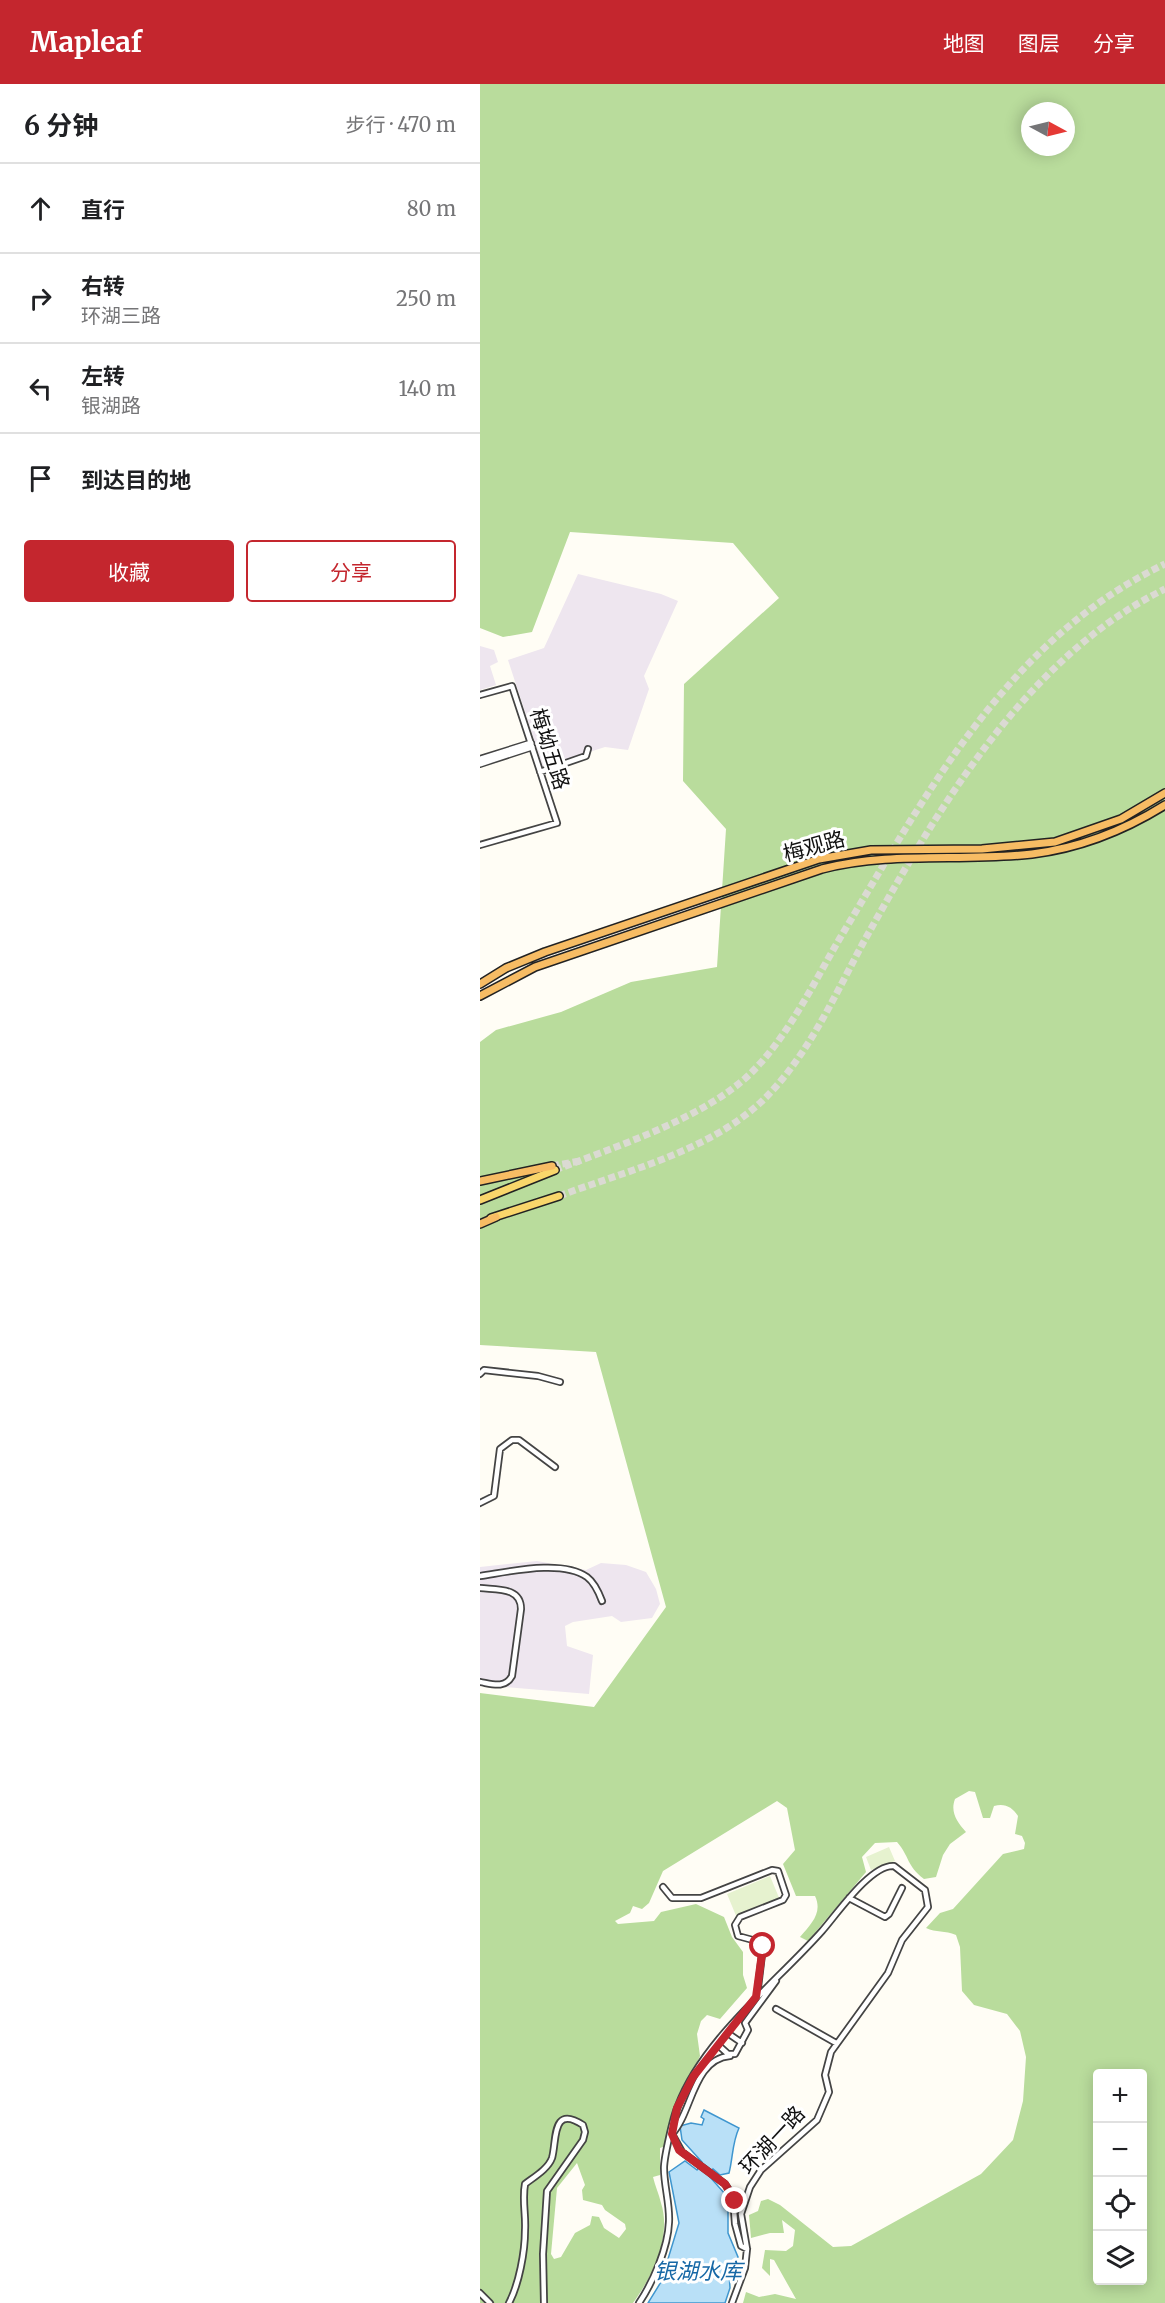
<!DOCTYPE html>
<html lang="zh">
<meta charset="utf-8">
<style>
body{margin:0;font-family:Merriweather,"Noto Sans SC",serif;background:#f2f2f2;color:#202124}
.controls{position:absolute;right:18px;bottom:18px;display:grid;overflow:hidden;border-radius:6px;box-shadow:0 3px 15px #0003}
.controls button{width:54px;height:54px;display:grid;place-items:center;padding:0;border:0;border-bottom:2px solid #e0e0e0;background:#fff;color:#202124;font:30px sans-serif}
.compass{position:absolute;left:541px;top:18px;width:54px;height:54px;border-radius:50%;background:#fff;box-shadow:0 3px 15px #0003;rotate:97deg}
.stop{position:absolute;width:18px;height:18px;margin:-14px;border:4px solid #c4262e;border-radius:50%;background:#fff}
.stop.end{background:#c4262e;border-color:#fff;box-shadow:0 2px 6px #0008}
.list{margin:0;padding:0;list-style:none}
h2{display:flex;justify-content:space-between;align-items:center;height:78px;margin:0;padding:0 24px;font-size:26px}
h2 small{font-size:20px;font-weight:400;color:#757577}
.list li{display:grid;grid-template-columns:39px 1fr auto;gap:18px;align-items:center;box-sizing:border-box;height:90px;padding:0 24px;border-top:2px solid #e0e0e0}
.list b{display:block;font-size:22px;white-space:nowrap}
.list p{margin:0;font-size:20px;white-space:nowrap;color:#757577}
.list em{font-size:20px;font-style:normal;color:#757577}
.actions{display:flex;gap:12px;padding:18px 24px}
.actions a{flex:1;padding:14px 0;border:2px solid #c4262e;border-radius:6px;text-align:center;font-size:21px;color:#c4262e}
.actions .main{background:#c4262e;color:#fff}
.icon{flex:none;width:33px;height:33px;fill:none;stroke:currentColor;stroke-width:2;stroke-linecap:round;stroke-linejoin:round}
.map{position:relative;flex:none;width:685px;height:2219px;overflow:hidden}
header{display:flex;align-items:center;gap:36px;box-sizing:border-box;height:84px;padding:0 30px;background:#c4262e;color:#fff}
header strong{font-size:28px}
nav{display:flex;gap:33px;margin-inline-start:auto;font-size:21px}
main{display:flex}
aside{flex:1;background:#fff}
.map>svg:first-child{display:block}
.industrial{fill:#eee6ef}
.forest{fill:#b9dc9c;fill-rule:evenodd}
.pitch{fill:#e6f2cf}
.water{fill:#b9e0f7;stroke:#3f96cf;stroke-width:1.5}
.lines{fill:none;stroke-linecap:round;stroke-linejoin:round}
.primary-tunnel{stroke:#dbdad3;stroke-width:7;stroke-dasharray:7 3.5;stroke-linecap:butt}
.trunk-tunnel{stroke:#dbdad3;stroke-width:7;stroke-dasharray:7 3.5;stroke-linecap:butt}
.minor-casing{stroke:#444;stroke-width:8}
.tertiary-casing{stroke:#444;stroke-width:8}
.primary-casing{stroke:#222;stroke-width:10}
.trunk-casing{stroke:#222;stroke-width:10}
.minor{stroke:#fff;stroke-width:4.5}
.tertiary{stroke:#fff;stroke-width:5}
.primary{stroke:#f9d66b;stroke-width:7}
.trunk{stroke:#f7bc64;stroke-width:7}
.route{stroke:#c4262e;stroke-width:8}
.labels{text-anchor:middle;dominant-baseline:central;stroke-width:6;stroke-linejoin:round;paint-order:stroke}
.street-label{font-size:21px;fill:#111;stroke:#fff}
.water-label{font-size:22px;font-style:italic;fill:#1768a6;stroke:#fff}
</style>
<header>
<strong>Mapleaf</strong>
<nav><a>地图</a><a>图层</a><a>分享</a></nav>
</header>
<main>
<aside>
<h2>6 分钟<small>步行 · 470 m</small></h2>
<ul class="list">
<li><svg class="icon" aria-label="ahead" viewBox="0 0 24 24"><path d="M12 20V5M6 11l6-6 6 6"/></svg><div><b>直行</b></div><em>80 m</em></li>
<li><svg class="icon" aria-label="right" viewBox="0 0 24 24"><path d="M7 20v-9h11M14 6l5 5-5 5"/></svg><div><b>右转</b><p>环湖三路</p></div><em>250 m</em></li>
<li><svg class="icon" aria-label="left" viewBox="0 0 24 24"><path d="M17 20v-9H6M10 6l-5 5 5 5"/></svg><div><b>左转</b><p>银湖路</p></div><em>140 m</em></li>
<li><svg class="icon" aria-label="arrive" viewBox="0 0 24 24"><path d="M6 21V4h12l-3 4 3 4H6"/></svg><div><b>到达目的地</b></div></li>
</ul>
<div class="actions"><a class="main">收藏</a><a>分享</a></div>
</aside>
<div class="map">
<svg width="685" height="2219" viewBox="0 0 685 2219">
<rect width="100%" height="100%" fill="#fffdf5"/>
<path class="industrial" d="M98 490 181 510 198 517 164 592 169 605 148 666 125 663 63 683 28 576 64 564Z
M0 562 14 566 18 578 10 582 16 601 0 606Z
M57 1477 106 1486 121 1479 146 1481 166 1488 176 1505 180 1520 172 1534 141 1538 132 1532 93 1538 85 1542 87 1562 113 1571 109 1610 0 1601V1483Z"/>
<path class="forest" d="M0 0H685V2219H263L266 2208 279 2213 295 2210 316 2215 294 2176 290 2175V2192L282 2184 285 2166 306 2167 313 2162 315 2146 302 2136 304 2149H290L271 2154 269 2131 278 2127 281 2117 288 2115 300 2121 353 2163 371 2162 501 2090 533 2056 543 2017 546 1973 540 1947 527 1930 494 1921 482 1907 480 1863 476 1851C465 1846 456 1849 446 1844L460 1829 473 1825 523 1770 544 1765 545 1759 542 1752 535 1750 538 1732C532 1723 525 1719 514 1722L510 1734H503L495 1708 489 1707 475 1715C470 1728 477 1738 486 1748L470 1760 463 1771 456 1793 444 1795C426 1781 430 1773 417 1758L395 1759 382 1773 386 1788 328 1857 320 1853C331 1840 343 1829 335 1812H316L303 1780 315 1766 307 1724 297 1717 183 1787 169 1819 162 1825 153 1822 150 1829 135 1837 138 1840 174 1837 181 1828 216 1820 244 1833 252 1853 263 1868V1891L267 1904 240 1935 227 1931 221 1937 217 1950 220 1972 203 2007 188 2061 180 2064V2091L173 2093C175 2102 179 2110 181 2119 192 2153 172 2193 153 2219H0V1609L114 1623 186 1523 116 1268 0 1261V958L16 946 81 928 151 898 237 883 246 745 203 697 204 600 299 514 253 459 90 448 52 548 23 553 0 544ZM550 27H586V63H550ZM618 1990H662V2196H618ZM97 2079 105 2101 102 2106 103 2116 122 2121 125 2126 145 2140 146 2145 139 2154 124 2144 119 2133 112 2132 110 2141 95 2149 81 2173 74 2175 71 2170 77 2104Z"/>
<path class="pitch" d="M409 1763 415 1777 391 1786 386 1773Z
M290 1792 300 1816 257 1834 247 1810Z"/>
<path class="water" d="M224 2026 259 2044C252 2059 253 2074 249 2089L240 2091 233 2085 229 2092 246 2111 248 2119V2149L258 2173 249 2188 250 2204 245 2219H168L181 2198 199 2139 189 2088 205 2077 217 2086 222 2078 202 2056 200 2042 211 2039 222 2041 224 2035 221 2033Z"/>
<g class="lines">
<path class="primary-tunnel" d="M75 1086C135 1063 224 1034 270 990 308 953 333 900 360 854 446 711 527 555 685 480
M79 1112C146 1087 226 1068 280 1019 326 976 354 913 383 859 456 728 545 573 685 505"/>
<path class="trunk-tunnel" d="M72 1082 100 1077"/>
<g class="minor-casing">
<path id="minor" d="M0 611 32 602 77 739 0 761
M60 688 106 672 108 665
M0 1290 4 1286 58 1292 80 1298
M0 1419 14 1412 20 1365 32 1356H39L75 1383
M0 1492C28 1488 82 1475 107 1493 115 1499 119 1509 122 1517
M0 1504C17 1506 41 1503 41 1525L32 1592C25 1605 12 1600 0 1598
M183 1803 192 1814H221L292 1786 298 1787 306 1811 303 1816 260 1833 255 1841 258 1852 280 1858 283 1862 277 1912
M369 1814 405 1833 409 1830 422 1804
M296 1925 356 1959
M246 1948 262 1959
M237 1960 248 1970H255L268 1946 265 1939 296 1897
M192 2050 202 2068 245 2100 253 2112 255 2140 261 2162 267 2165
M192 2050C212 2029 213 1975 250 1972
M0 2209 10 2219
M29 2219C39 2200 45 2168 45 2146 46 2130 42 2116 45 2100 54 2093 68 2085 72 2074 77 2057 71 2020 103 2041L105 2048 103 2056 67 2107 63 2170 64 2219
M159 2219C173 2198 188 2164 189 2138 190 2120 184 2102 184 2084 184 2074 193 2033 198 2022 223 1955 295 1900 342 1847 357 1830 391 1780 414 1782L445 1806 448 1823 422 1856 408 1889 351 1968 345 1991 349 2008 337 2036 281 2086 270 2103 261 2130 267 2165 265 2184 252 2219"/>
</g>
<g class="tertiary-casing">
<path id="tertiary" d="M0 675 51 659
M0 680 52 663"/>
</g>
<g class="primary-casing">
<path id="primary" d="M0 1116 75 1086
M11 1134 79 1112"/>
</g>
<g class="trunk-casing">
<path id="trunk" d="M0 900 26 884 65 868 339 775 391 766 502 765 575 758 641 735 685 709
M0 912 55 883 342 785C411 767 482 778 552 770 600 764 645 746 685 721
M0 1097 72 1082
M0 1140 16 1133"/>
</g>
<use href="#minor" class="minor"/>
<use href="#tertiary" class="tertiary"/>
<use href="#primary" class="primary"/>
<use href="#trunk" class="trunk"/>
</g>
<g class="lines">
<path class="route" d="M255 2117 245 2100 199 2066 192 2050 197 2024 213 1993 276 1913 283 1862"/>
</g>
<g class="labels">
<g class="street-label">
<text transform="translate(70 665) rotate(72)">梅坳五路</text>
<text transform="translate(334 762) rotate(-15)">梅观路</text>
<text transform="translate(292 2056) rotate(-47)">环湖一路</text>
</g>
<g class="water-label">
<text x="218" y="2187">银湖水库</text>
</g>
</g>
</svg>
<div class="controls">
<button>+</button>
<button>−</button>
<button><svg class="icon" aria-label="locate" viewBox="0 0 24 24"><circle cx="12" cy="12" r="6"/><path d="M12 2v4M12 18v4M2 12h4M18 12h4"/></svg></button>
<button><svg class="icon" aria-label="layers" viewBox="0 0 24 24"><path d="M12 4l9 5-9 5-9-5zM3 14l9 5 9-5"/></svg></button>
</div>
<svg class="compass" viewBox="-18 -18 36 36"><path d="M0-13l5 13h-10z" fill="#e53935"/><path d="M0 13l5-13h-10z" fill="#757577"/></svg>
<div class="stop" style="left:283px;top:1862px"></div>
<div class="stop end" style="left:255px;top:2117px"></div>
</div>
</main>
